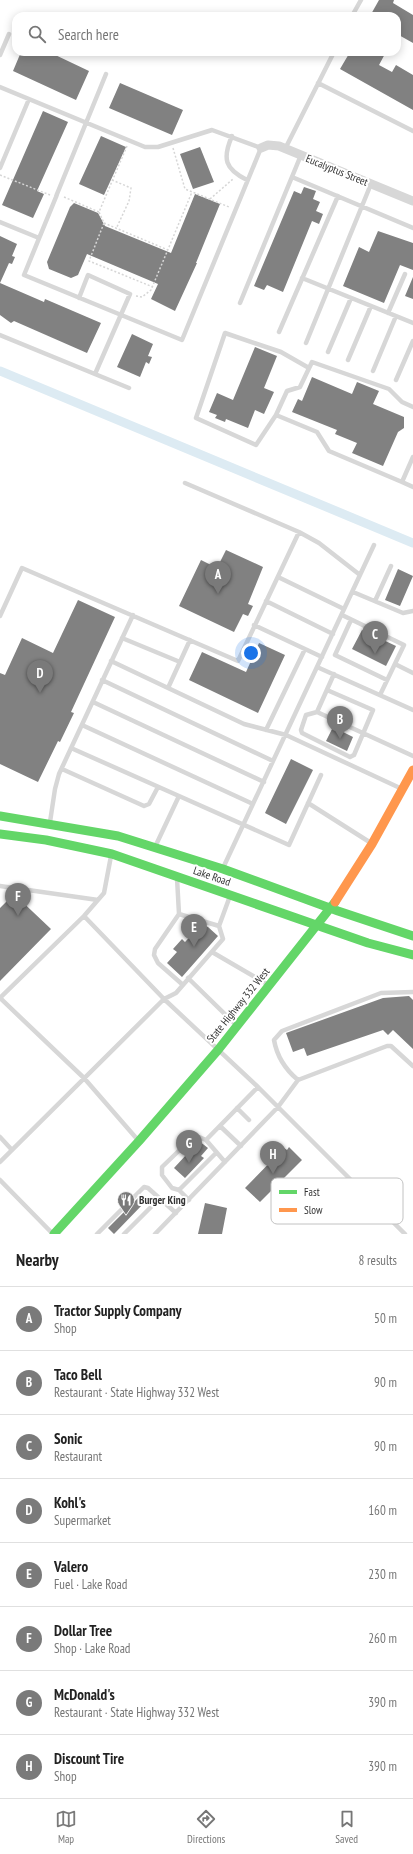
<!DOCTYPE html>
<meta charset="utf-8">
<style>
body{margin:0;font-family:"PT Sans Narrow",sans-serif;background:#f2f2f2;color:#222}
.you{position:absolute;left:251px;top:653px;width:14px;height:14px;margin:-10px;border:3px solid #fff;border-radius:50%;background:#1a73e8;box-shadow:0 0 0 6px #1a73e833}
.badge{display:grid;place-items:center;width:26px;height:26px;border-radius:50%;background:#7a7a7a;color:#fff;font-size:13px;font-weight:700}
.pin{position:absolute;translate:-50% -33px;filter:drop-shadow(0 1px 2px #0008)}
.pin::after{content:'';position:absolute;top:21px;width:14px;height:12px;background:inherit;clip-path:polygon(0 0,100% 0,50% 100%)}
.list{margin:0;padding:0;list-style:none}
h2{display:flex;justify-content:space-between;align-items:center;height:52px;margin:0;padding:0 16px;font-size:17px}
h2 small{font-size:13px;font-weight:400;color:#767676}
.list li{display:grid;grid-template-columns:26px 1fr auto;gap:12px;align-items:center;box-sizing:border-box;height:64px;padding:0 16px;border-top:1px solid #e0e0e0}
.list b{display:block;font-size:15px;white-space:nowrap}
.list p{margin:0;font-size:13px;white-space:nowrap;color:#767676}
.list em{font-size:13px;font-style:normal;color:#767676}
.icon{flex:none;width:22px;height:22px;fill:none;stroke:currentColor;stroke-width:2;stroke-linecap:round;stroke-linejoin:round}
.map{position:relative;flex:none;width:413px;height:1234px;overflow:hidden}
.search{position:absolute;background:#fff;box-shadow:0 2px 10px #0003;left:12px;right:12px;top:12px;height:44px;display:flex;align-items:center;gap:10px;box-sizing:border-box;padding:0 14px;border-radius:12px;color:#767676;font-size:15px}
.sheet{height:564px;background:#fff}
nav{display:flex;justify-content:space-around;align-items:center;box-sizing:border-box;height:56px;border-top:1px solid #e0e0e0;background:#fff;font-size:11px;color:#767676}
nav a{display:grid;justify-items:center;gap:2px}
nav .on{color:#7a7a7a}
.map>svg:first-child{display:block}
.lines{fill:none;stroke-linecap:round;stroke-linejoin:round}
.canal{stroke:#ddebf3;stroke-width:9}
.building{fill:#818181}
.path{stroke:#d6d6d6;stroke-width:1.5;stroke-dasharray:2 2;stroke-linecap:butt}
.lane{stroke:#d7d7d7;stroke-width:4.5}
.street{stroke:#d7d7d7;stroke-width:9}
.fast{stroke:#63d668;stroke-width:9}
.slow{stroke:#ff974d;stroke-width:9}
.labels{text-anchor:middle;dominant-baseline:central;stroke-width:4;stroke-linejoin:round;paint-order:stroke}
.street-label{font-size:11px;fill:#333;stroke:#fff}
.poi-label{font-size:11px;font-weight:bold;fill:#333;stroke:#fff;text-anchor:start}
.key{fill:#fff;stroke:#c2c2c2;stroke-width:1}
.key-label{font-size:11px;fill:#333}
</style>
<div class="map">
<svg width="413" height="1234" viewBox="0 0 413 1234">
<rect width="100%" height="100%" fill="#fff"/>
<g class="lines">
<path class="canal" d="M0 371 413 543"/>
</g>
<path class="building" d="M379 0H394L393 3 413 15V43L397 34V16H370Z
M21 52H49L89 71 76 100 13 71Z
M350 52H386L379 65 392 72 396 65 413 75V110L340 69Z
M120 83 183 110 172 135 109 108Z
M43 111 68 122 37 191 44 194 33 218 2 205Z
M101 136 126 147 104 195 79 184Z
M200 147 214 182 193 189 180 154Z
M304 187 316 191 313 199 320 202 316 211 323 214 319 224 312 221 283 292 267 285 264 290 254 286 294 191 301 194Z
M195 194 220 204 196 263H197L175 311 151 299 158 284 87 254 78 275 71 278 49 269 47 262 70 207 74 203 98 213 105 226 171 253Z
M378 231 413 243V270L400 265 384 303 343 286 359 247 369 252Z
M0 236 17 244 12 256 15 257 12 264 9 263 0 283 44 302 45 299 101 323 87 353 14 321 11 323 0 315Z
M413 277V299L405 296Z
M132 334 153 344 148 356 152 357 149 364 146 362 140 377 117 367Z
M255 347 277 356 264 388 274 392 264 414 255 410 248 428 226 419 225 422 215 418 217 415 209 412 217 393 233 400Z
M312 377 352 394 357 382 379 391 373 404 404 417V428L398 432 383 466 352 453 357 443 335 434 337 430 292 412 298 399 302 401Z
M226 550 263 567 248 604 253 606 248 616 243 614 234 632 179 606 201 560 217 568Z
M398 569 413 576 400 606 385 600Z
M78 600 115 617 71 712 74 713 60 742 58 741 38 782 0 764V673L5 675 22 638 53 653Z
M362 630 396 646 386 666 352 649Z
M259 643 285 655 258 713 189 680 202 652 246 672Z
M333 727 353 737 347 751 326 741Z
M291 759 313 770 286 824 265 813Z
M14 894 51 929 0 981V908Z
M201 925 208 927 218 936 182 977 167 963 177 952 173 949 182 939 185 942Z
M409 996 413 1000V1049L393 1030 388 1035 383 1030 307 1056 304 1048 293 1052 286 1033 383 998Z
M199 1141 208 1148 201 1156 204 1158 185 1178 174 1168Z
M289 1147 302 1160 260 1202 245 1188 284 1148 287 1150Z
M139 1197 145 1202 114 1234 108 1228Z
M205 1203 227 1208 222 1234H198Z"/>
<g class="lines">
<path class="path" d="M127 146 99 212 104 223 89 261 153 287
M173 148 185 189 229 207
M0 175 50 195
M112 180 131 188 129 201 116 229
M64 197 99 212
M210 199 233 179
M104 223 168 250
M136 296 142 297 151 290 192 192"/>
<path class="lane" d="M352 16 361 0
M0 55 9 34
M318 83 413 131
M0 87 145 147H158L212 130 261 148 182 340 24 275 56 197 57 194 106 74
M232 136C222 159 225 169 247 180
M285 149 334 52
M0 168 29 99
M292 177 413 228
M0 222 39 238
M302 278 413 323
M79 298 88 275 130 294 95 374
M240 303 301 155
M388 313 405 274
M279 332 338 196
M0 335 129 388
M306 343 371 184
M328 352 351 298
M348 360 371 306
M373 371 396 316
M396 380 413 341
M276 415 256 445 196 418 225 333 281 352 309 368
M413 457 402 482 413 487
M402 482 329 451 317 432 276 415 287 391 300 387 312 362 389 389 402 402 413 407
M185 483 299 532 319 543 360 575
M278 577 344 609
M353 592 403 613 413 611
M266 601 333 634
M375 601 391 566
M342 615 404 645 380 695
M0 616 22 568 238 661 299 532
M351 620 335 655 387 680
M254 625 322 657
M122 638 180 662
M111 661 244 724 286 735 400 788
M395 664 413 673
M317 667 413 710
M334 674 317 712 413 756
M102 680 273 761
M168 688 190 640
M93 702 264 782
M317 712 306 715 301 730 302 733 350 757 354 755 373 710 327 690
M82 725 253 804
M266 730 305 649
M71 748 179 796
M62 769 144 806 149 804 158 787
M308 803 371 843
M50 822 55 789 59 774 133 615
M155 847 179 796 289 845 321 775
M111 856 104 893 84 916 0 998 84 1078 137 1139
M223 868 374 545
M177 878 179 914 219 926 230 896
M0 886 98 900
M179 914 155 949 154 955 158 963 183 985
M84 916 164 999 258 1087 405 1234
M212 952 267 984
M188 978 235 1024
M298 1080C286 1070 277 1057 274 1040L282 1031 381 993 413 992
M237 1108 249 1120
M220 1126 241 1146
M0 1137 12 1150
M206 1140 225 1162
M0 1162 164 999 176 993 223 939 219 926
M0 1180 52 1233
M179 1190 216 1153
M189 1200 179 1190 172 1188 162 1175V1167L189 1141 199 1137 206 1140 258 1087
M97 1234 144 1187 148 1188 176 1213
M124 1234 159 1199
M155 1234 278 1107 298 1080 387 1046H391L413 1066"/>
<path class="street" d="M261 148 268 145 279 146 413 201"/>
<path class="fast" d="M0 816 118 836 223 869 338 911 413 936
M0 834 46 840 112 854 368 943 413 955
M54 1234 139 1141 218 1050 335 902"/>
<path class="slow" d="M335 902 372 844 413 770"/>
</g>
<defs>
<g id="restaurant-pin" transform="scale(0.9)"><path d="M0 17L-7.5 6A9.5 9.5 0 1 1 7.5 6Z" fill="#7a7a7a" stroke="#fff"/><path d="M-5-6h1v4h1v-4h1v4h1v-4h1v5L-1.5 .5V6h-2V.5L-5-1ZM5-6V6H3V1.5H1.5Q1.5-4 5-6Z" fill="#fff"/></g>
</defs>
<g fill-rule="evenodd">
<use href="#restaurant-pin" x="126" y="1200"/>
</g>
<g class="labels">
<g class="street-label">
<text transform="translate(337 170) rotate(22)">Eucalyptus Street</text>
<text transform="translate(212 876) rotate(19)">Lake Road</text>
<text transform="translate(238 1005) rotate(-51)">State Highway 332 West</text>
</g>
<g class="poi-label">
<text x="139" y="1200">Burger King</text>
</g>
</g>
<rect x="271" y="1178" width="132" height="46" rx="6" class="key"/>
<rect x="279" y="1190" width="18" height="4" fill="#63d668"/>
<rect x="279" y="1208" width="18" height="4" fill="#ff974d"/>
<g class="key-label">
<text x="304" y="1196">Fast</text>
<text x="304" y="1214">Slow</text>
</g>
</svg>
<div class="you"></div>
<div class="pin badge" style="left:218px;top:594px">A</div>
<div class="pin badge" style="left:340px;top:739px">B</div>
<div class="pin badge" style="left:375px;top:654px">C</div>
<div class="pin badge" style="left:40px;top:693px">D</div>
<div class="pin badge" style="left:194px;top:947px">E</div>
<div class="pin badge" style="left:18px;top:916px">F</div>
<div class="pin badge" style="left:189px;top:1163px">G</div>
<div class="pin badge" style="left:273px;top:1174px">H</div>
<div class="search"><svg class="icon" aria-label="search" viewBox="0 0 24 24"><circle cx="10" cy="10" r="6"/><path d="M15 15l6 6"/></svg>Search here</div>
</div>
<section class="sheet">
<h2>Nearby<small>8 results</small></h2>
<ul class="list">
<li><span class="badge">A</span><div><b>Tractor Supply Company</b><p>Shop</p></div><em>50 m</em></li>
<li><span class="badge">B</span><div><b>Taco Bell</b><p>Restaurant · State Highway 332 West</p></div><em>90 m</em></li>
<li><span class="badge">C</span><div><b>Sonic</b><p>Restaurant</p></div><em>90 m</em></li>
<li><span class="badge">D</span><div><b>Kohl's</b><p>Supermarket</p></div><em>160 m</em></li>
<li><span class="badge">E</span><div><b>Valero</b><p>Fuel · Lake Road</p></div><em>230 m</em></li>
<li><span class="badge">F</span><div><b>Dollar Tree</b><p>Shop · Lake Road</p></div><em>260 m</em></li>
<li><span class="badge">G</span><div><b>McDonald's</b><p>Restaurant · State Highway 332 West</p></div><em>390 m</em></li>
<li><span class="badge">H</span><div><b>Discount Tire</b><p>Shop</p></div><em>390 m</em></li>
</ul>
</section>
<nav>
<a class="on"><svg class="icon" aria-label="map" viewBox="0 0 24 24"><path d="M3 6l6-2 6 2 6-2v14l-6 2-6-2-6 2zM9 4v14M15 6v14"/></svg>Map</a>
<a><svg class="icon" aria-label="directions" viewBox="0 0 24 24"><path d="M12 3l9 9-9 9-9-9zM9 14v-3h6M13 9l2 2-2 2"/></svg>Directions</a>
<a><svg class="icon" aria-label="saved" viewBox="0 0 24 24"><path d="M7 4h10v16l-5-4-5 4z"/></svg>Saved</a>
</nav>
